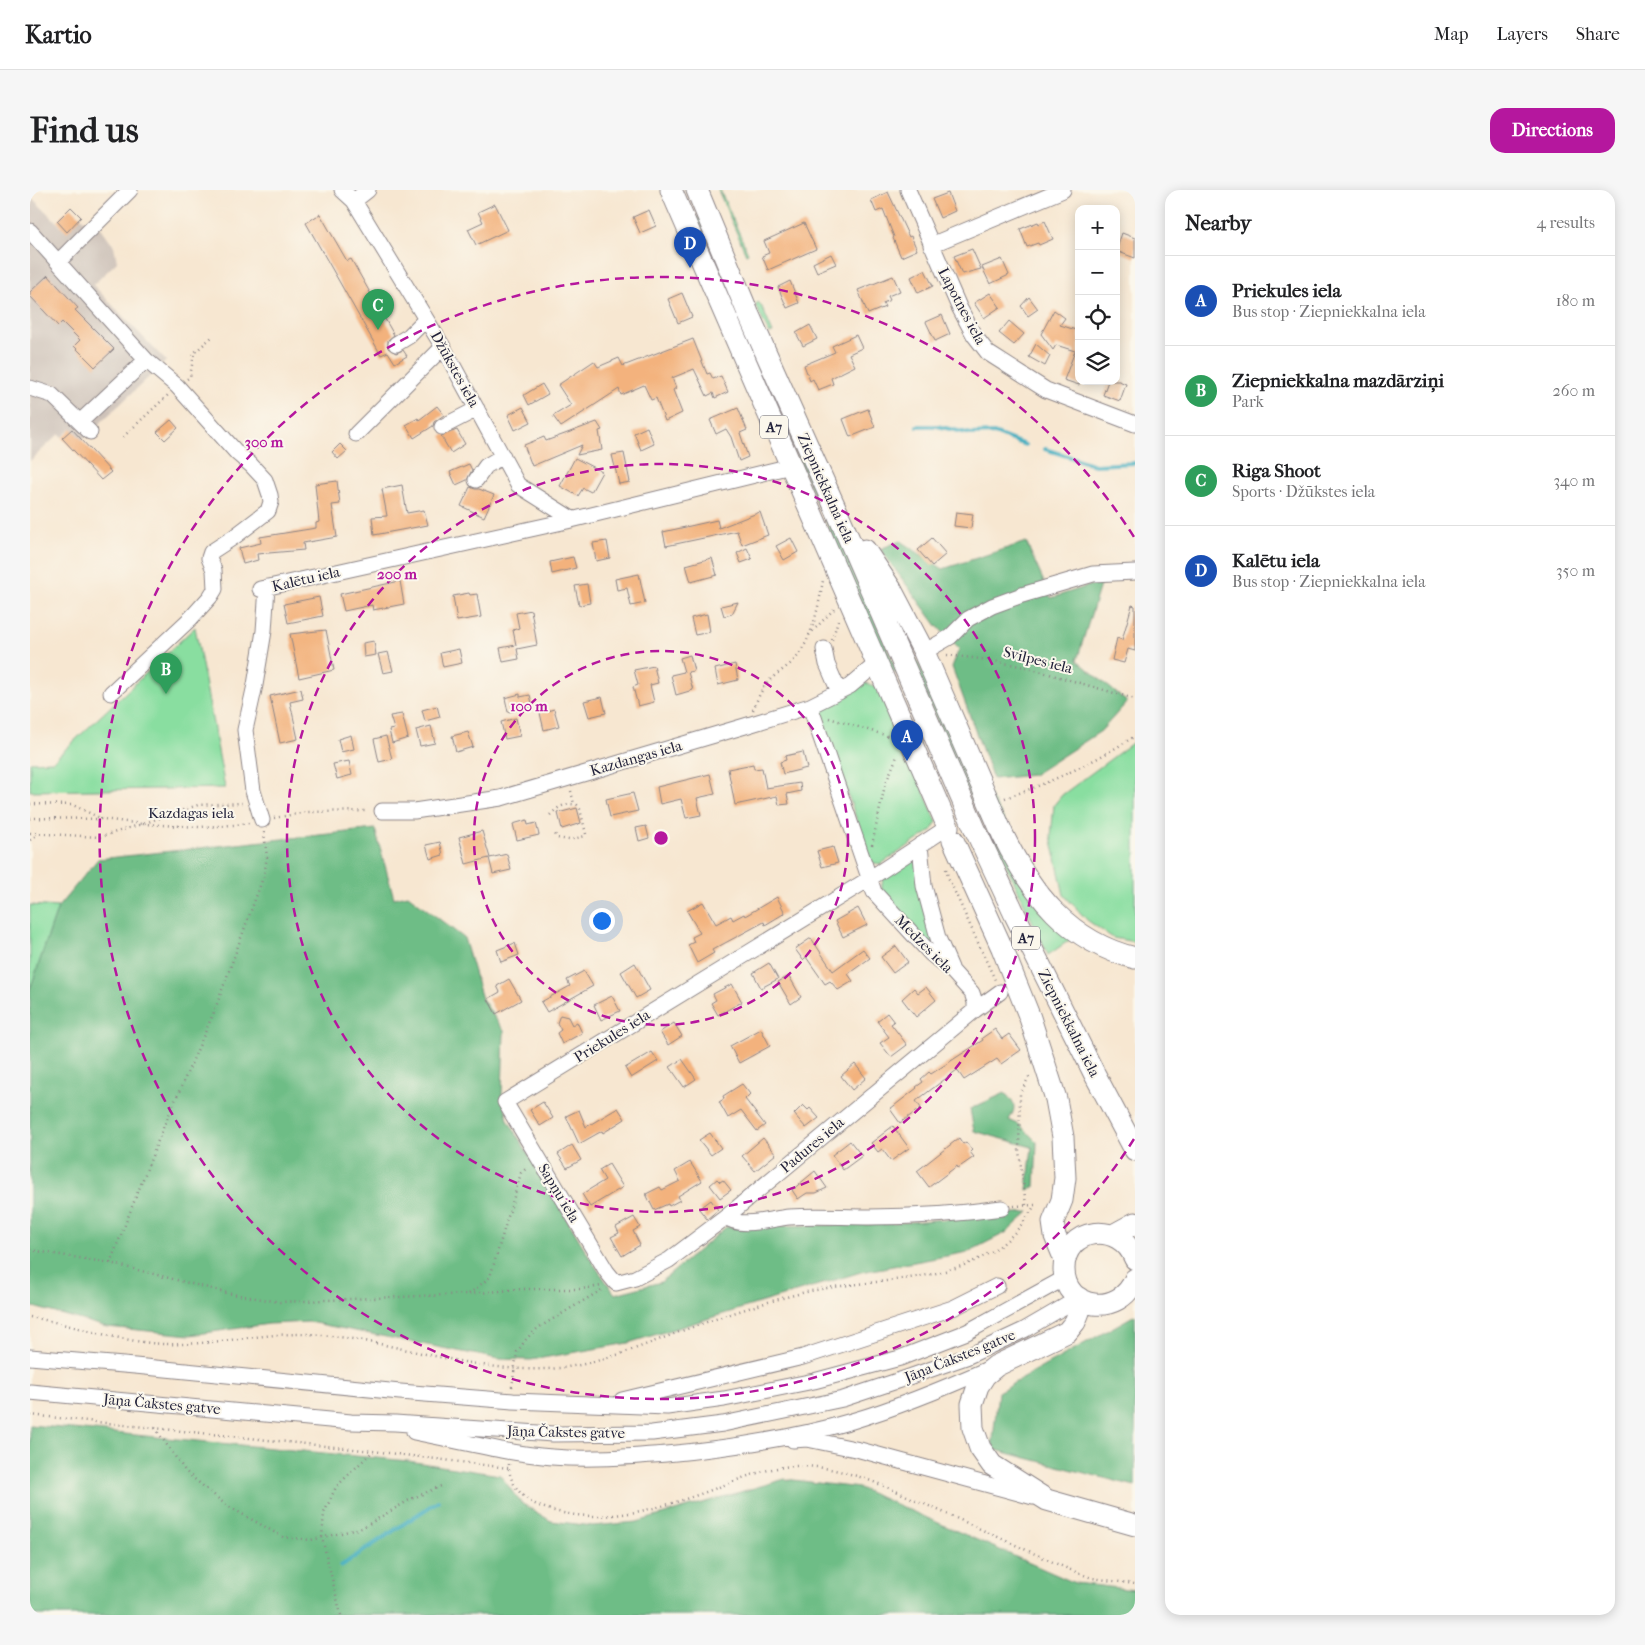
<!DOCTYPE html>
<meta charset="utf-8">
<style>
body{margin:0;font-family:"IM FELL French Canon",serif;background:#f6f6f6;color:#202124}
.controls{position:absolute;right:15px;top:15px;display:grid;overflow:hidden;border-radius:10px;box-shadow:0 2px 12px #0003}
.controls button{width:45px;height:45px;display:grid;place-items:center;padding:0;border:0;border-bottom:1px solid #e0e0e0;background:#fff;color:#202124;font:25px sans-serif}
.you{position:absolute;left:571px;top:730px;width:18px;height:18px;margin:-12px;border:4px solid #fff;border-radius:50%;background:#1a73e8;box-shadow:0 0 0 8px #1a73e833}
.badge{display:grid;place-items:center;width:32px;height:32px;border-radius:50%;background:#b5179e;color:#fff;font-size:16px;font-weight:700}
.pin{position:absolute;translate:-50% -41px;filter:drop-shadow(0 1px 2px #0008)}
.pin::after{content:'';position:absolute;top:26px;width:18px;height:15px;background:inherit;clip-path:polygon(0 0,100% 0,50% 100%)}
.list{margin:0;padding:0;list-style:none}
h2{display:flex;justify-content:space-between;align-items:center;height:65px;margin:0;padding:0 20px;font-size:21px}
h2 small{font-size:16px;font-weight:400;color:#757577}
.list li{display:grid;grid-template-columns:32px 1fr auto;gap:15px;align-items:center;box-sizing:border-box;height:90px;padding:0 20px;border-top:1px solid #e0e0e0}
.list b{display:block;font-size:19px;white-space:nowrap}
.list p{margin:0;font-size:16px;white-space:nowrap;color:#757577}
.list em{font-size:16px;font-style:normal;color:#757577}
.icon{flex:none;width:28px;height:28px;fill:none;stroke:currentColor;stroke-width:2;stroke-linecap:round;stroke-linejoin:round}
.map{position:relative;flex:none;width:1105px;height:1425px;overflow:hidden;border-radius:15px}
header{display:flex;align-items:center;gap:30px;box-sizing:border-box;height:70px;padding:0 25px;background:#fff;border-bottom:1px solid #e0e0e0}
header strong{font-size:24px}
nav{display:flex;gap:28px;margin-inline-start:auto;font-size:18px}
.intro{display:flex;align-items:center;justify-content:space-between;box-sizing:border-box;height:120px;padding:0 30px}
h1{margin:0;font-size:35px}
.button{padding:12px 22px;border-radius:15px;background:#b5179e;color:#fff;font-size:18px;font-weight:700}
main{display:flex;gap:30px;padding:0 30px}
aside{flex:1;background:#fff;border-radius:15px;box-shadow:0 2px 12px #0003}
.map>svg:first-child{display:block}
.industrial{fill:#cec2b9}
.green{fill:#89dea0;stroke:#56806e}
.forest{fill:#6ebd86;stroke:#487060}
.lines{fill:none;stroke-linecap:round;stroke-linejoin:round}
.stream{stroke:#41adbf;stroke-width:4}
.building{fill:#f3b27d}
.minor-casing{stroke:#8c8486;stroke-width:17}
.highway-casing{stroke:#8c8486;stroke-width:23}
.path{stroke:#8c8486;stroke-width:2.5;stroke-dasharray:1 4;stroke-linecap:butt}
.minor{stroke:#fff;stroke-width:15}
.highway{stroke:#fff;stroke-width:21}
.ring{fill:none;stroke:#b5179e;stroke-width:2.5;stroke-dasharray:9 6}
.labels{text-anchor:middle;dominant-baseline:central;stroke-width:4;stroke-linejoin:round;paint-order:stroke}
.shield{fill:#fbf7ec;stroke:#636270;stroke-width:1}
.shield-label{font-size:14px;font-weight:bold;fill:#22223b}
.street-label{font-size:15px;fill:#22223b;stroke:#fbf7ec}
.centre{fill:#b5179e;stroke:#fbf7ec;stroke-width:2.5}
.ring-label{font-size:15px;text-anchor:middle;font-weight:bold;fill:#b5179e;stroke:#fbf7ec;stroke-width:4;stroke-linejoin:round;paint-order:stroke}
</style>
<header>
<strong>Kartio</strong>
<nav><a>Map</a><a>Layers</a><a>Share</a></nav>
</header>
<div class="intro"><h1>Find us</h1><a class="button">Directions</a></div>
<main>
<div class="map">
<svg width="1105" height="1425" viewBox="0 0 1105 1425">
<rect width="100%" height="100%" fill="#fbf7ec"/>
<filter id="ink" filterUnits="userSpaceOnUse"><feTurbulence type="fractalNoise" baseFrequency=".02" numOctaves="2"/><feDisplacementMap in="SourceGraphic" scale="10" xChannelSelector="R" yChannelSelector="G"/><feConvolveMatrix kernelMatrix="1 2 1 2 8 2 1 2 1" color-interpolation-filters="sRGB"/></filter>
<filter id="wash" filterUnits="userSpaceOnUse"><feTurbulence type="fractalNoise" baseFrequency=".0096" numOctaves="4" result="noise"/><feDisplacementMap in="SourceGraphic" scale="20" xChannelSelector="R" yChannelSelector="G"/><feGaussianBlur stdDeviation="1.12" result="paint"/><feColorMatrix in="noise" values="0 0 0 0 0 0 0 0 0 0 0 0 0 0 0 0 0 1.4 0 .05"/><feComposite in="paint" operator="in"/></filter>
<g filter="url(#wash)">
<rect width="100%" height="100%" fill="#f7e7d1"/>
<path class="industrial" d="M0 9 4 10 37 42 51 27 58 34 64 28 84 56 87 72 63 95 136 171 52 250 41 239 32 247 29 244 0 271Z"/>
<path class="green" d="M688 0H690L718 63 716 64Z
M670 27 868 484 860 479 664 29Z
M728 112 731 115 743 143H739L725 115Z
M847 388 919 537 1044 747 1018 765 973 668 936 600Z
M165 437 195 598 0 601V572L23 571Z
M836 493C842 495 848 498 851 504 862 526 861 550 879 568L907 632 901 641 851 674 843 673 840 669 789 520 791 516Z
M1105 551V752L1083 748 1057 730 1034 705 1021 646 1024 615 1032 605Z
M887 668 909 764 852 703C852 698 851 692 855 687 860 682 880 669 887 668Z
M0 715 28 717 0 800Z"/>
<path class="forest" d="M870 351 913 379 996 352 1021 408 1071 392 1047 470 1097 512 1071 541 1003 585 963 589 922 477 929 459 907 436 850 359Z
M345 639 364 708 378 705 434 748 452 809 474 841 472 904 478 930 563 1073 585 1104 631 1092 696 1037 857 1034 999 1022 977 1042 938 1062 831 1082 598 1153 501 1170 469 1169 279 1132 239 1134 160 1145 77 1137 0 1116V800L28 717 68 669Z
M975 903C985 914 987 917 979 930L990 935 1007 952 1005 997 997 1000 1002 957 944 941 940 919Z
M1105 1125V1296L962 1259 968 1202Z
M0 1235 378 1271 470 1285 491 1313 521 1331 563 1336 607 1332 755 1289 829 1298 1045 1393 1105 1400V1425H9L0 1423Z"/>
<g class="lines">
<path class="stream" d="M887 236H907L941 244 964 243 995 255
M1015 259 1065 275 1105 273
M311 1376 408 1311"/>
</g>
<g id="blocks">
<path class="building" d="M858 2 879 47 881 46 887 60 871 67 863 48 864 47 853 19 846 22 841 10Z
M918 3 925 21 910 28 902 9Z
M465 14 478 40 446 55 438 39 453 32 448 22Z
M41 17 51 27 37 42 27 31Z
M619 20 626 36 610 43 603 27Z
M290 24 317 71 321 69 364 145 358 150V158L366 163 373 160 377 166 365 173 358 162 351 165 276 33Z
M1015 31 1023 49 1009 55 1008 53 997 57 990 39 1008 32 1009 34Z
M774 33 786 59 738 80 732 66 739 63 734 51Z
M1092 43 1105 48V68L1086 61Z
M942 59 951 79 932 84 924 66Z
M801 64 806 74 787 82 783 73Z
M972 69 979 85 960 94 952 77Z
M895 80 903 96 888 103 881 87Z
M18 85 48 118 45 120 84 159 65 177 44 156 50 150 32 132 28 136 0 106V102Z
M863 86 870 101 858 106 860 110 853 113 855 117 838 124 828 100Z
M760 91 769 113 757 118 748 97Z
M652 103 662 127 648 133 638 109Z
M960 103 970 117 954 128 944 113Z
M999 107 1008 119 998 126 991 116Z
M1024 120 1035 128 1030 135 1049 141V195L1034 190 1045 161 1026 155 1023 160 1011 144Z
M912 125 920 144 905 151 896 132Z
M979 131 994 144 984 155 969 143Z
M780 135 787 149 773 156 766 143Z
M826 145 832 158 819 164 825 176 801 188 803 194 788 200 783 189 780 191 774 175 805 162 802 156Z
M663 149 677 184 680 183 683 189 691 186 698 202 685 208 683 203 677 206 664 179 642 188 646 198 643 200 652 223 635 231 626 208 621 210 614 195 591 205 589 199 531 237 523 226 541 215 528 195 564 171 568 177 589 168 593 176Z
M1006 154 1020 166 1015 176 999 167Z
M1078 191H1089L1096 194 1090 211 1073 205Z
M512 194 518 204 499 215 494 205Z
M407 216 414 225 404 232 403 236 384 248 376 235 388 228 389 230Z
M493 217 501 232 485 240 478 225Z
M708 218 717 240 710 243 718 267 709 271 701 247 696 239 686 244 680 230Z
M838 219 845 237 820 247 813 229Z
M141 230 148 238 135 250 127 242Z
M567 232 572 240 569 241 572 260 547 265 552 255 502 276 494 255 514 247 516 251Z
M617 237 624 254 611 260 604 243Z
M42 239 81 282 71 290 32 248Z
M427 240 435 254 421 263 411 246Z
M310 254 317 261 308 269 302 262Z
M594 263 600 292 589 294 582 265Z
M545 268 572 282 561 302 553 298 548 306 530 296Z
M439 274 442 280 437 290 426 295 420 282Z
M307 291 310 314 302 315 307 347 273 353 274 360 227 364 228 370 213 374 209 358 231 353 230 347 286 338V333L289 332 285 294Z
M372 295 377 323 394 320 398 335 344 345 342 327 357 326 352 299Z
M440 297 445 299H449L464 305 454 327 431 316Z
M730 322 738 345 712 355 707 341 636 356 633 342 687 330 689 338Z
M926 322 943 324 941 338 924 336Z
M761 348 768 362 754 370 746 356Z
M902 348 916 364 902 376 888 360Z
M577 351 580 368 566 371 563 353Z
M717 358 722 369 711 373 707 363Z
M543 367 546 378 522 384 520 372Z
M682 368 687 385 661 392 656 375Z
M609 384 615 413 601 416 597 398 587 400 585 389Z
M370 391 374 414 343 420 342 415 314 421 310 404Z
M557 394 560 413 549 415 545 396Z
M439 403 440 405 447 404 451 427 427 431 423 406Z
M289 407 293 426 258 433 254 414Z
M708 412 702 424 694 426 691 416Z
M1102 415 1105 416V461L1098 459 1094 473 1082 470 1087 448 1092 450Z
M501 420 507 455 487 459 489 469 473 472 470 458 486 455 483 440 489 438 486 423Z
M677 424 680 442 665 445 661 428Z
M296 440 304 480 269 488 260 444Z
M344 451 346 465 334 467 333 453Z
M429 459 432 473 413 477 410 463Z
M358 462 363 481 353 483 348 464Z
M660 465 664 481 658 482 663 500 646 505 641 485 654 482 650 468Z
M705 474 708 490 688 495 685 479Z
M624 476 628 493 620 495 624 512 608 516 603 497 608 495 604 480Z
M271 499 273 509 260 512 268 549 250 553 240 506Z
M490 504V507L500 505 503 517 478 522 475 508Z
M572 507 576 523 559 527 554 511Z
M407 516 410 527 395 531 392 520Z
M524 519 529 536 514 540 510 523Z
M372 524 378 548 362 553 359 540 364 539 360 526Z
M486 528 490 546 475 549 471 532Z
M401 536 405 553 390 556 386 540Z
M438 542 443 557 426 562 422 546Z
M321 545 324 559 311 562 308 549Z
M356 546 362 569 349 572 344 549Z
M773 562 777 578 753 584 750 572 756 570 755 566Z
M319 571 322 585 307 589 303 574Z
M723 574 724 579 732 578 736 598 770 593 771 601 757 604 759 614 749 615 747 606 705 615 698 579Z
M680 584 685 604 667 608 671 625 656 628 651 609 630 614 627 597Z
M603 603 608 621 580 627 576 609Z
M547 618 551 633 532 639 528 623Z
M497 630 498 635 506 633 509 645 487 650 483 634Z
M616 636 619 648 609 651 606 638Z
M452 641 460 668 477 664 481 680 463 684 459 668 436 674 429 647Z
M410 652 413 665 400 669 396 655Z
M803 657 808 673 792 677 787 661Z
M747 707 755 723 735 735 734 732 682 760 684 763 667 773 658 755 664 752 662 747 670 743 657 721 673 712 686 734 701 726 703 730 714 724 715 726Z
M828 718 837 735 813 747 805 731Z
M781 748 803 781 833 759 840 768 818 784 823 791 808 800 800 791 795 794 776 767 773 770 765 759Z
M485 753 489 765 471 772 467 760Z
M866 756 878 772 863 783 851 767Z
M605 773 620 800 606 808 591 782Z
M739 773 748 789 731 798 723 783Z
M554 781 563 796 517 822 511 812 540 796 537 790Z
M759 786 771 807 761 814 748 792Z
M479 789 491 810 466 824 458 809 470 802 467 796Z
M702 794 712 812 688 825 681 813 686 810 683 804Z
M896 797 906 810 886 827 872 809 884 798 888 803Z
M582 806 590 821 571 830 564 815Z
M857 823 864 832 861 834 877 855 861 867 850 853 859 847 847 831Z
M530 825 538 827 542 835 547 832 552 843 532 854 527 843 531 840 527 833Z
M644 833 652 846 638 855 630 842Z
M731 839 740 856 709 873 700 856Z
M965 839 972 849 979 844 991 860 971 874 967 869 934 890 927 880 886 911 891 918 870 933 860 919 887 898 886 897 893 892 891 889 899 882 901 884 953 850 952 848Z
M622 862 628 871 601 888 595 878Z
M652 869 666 889 654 897 640 877Z
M825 874 836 888 822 900 811 886Z
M712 894 720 904 715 909 735 935 727 941 711 920 698 928 689 912 694 909 693 906Z
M513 912 523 928 510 936 500 920Z
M773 915 778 920 780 918 789 928 776 938 764 924Z
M588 918 595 929 573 943 572 941 549 954 536 926 549 920 556 937Z
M863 936 879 958 861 971 852 959 848 962 841 953Z
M680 943 691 958 681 965 669 950Z
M733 948 746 964 725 981 712 966Z
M929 948 933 954 936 952 942 960 940 962 944 967 928 978 927 976 899 997 887 981Z
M820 951 832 966 813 980 802 965Z
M542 955 551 970 537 978 528 964Z
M660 972 672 991 648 1006 650 1010 639 1016 638 1014 624 1020 616 1004 630 997 632 1000 650 991 645 981Z
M579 974 593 997 560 1017 552 1004 575 990 569 980Z
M785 981 797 998 786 1003H777L768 1009 762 1000Z
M687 989 690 992 693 990 701 1000 690 1008 680 995Z
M681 1010 688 1020 677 1029 669 1019Z
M604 1027 610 1037 603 1041 610 1055 592 1066 581 1047 589 1043 586 1037Z"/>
</g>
</g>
<g filter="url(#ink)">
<use href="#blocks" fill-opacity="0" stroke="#8c8486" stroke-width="1"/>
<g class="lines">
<g class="minor-casing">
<path id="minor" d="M312 0 324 11 413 157 488 295 542 329
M878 0 929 117 944 145 958 163 1016 200 1105 234
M324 11 338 0
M0 41 116 170 147 196 207 263 221 275 235 290 240 305 241 312 238 321 204 347 181 362 179 368 184 380 185 399 180 407 161 428 81 503
M901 55 1033 0
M28 72 100 0
M366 154 379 146 396 129
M0 198 22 205 60 242
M50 232 116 170
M412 237 447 219
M326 244 413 157
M446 290 456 276 473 266
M230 399 537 331 761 276
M794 459 797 474 809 502
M894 462 920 447 938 429 962 416 992 405 1063 384 1105 382
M780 516 844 702 901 764 923 782 942 803 945 812V820
M352 621H384L471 608 715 536 780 516 820 496 846 474
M232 630 223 601 215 540 225 495 234 441 237 397
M918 637 839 689 475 912 577 1082 586 1093 605 1088 639 1070 696 1027 945 820 970 802
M890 655 894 696 908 748 921 778
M696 1027C711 1039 740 1029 759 1027 786 1025 812 1027 839 1027 881 1027 930 1024 972 1018
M0 1167 105 1176 370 1202 483 1211 637 1217 694 1209 784 1191 870 1168 937 1142 1035 1088
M0 1202 321 1232 365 1233 523 1244 622 1243 693 1234 813 1209 876 1188 936 1167 994 1140 1049 1108
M592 1210 773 1167 923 1118 967 1096
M384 1242C430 1251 475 1263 522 1267 559 1270 598 1267 636 1264 698 1258 762 1249 822 1231 869 1217 915 1198 960 1178
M763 1250 777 1249 830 1260 1003 1307"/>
</g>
<g class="highway-casing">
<path id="highway" d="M641 0 918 637
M667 0 718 123 805 317 945 639 985 725 1064 883 1105 960
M835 360 861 399 894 462 973 645C1001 703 1039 752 1105 768
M923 650 972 758 1000 828 1026 909 1033 947 1035 988 1032 1010 1023 1032 1025 1046 1035 1070
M1083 1045 1105 1033
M1105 1069C1090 1030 1034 1037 1034 1079 1034 1121 1090 1127 1105 1089
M1049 1108V1122L1045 1132 1037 1142 966 1176 955 1185 948 1196 942 1214 943 1238 950 1258 962 1275 1017 1310 1105 1335"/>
</g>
<path class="path" d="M157 189 160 187 164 163 183 146
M93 247 138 205
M779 445 805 418
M802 450 809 427
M917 465 959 470 995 477 1105 509
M723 520C727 510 731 500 738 492 746 483 759 477 767 467 783 446 789 415 793 390
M799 528 861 547
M541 601 544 614
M975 608C1020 593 1065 572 1105 546
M0 614 43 615 72 629
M520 625C528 617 536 612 547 615L550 619 556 644 555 646 539 650 527 648 524 642
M0 628 73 629 112 634 168 615 212 613
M244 628 277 622 338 621
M0 643 70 647 112 634 170 637 204 635 219 633
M0 650 7 645
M842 655 855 595 868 564
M916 679 918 687 965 790
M996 1015 989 961 990 904 1000 885
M0 1060 80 1073 202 1104 250 1112 438 1104 492 1099H551L572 1096
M80 1073 133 938 184 822 234 685 237 667 234 642
M439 1104 460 1087 491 983 498 977
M0 1127C45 1135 89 1152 134 1154 187 1156 240 1140 292 1145 368 1152 439 1182 516 1179 566 1177 611 1156 657 1139 694 1126 731 1113 768 1104 826 1089 889 1095 944 1071 974 1057 988 1042 1005 1015L984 1016
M482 1197 487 1162 497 1148 508 1138 573 1099
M0 1225 343 1261 478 1278
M125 1238 156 1282 196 1315 253 1347 281 1350 332 1338 381 1309 411 1296
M479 1274C478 1292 492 1308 507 1315 563 1339 630 1319 684 1299 712 1288 742 1275 772 1276 820 1277 865 1301 908 1320 953 1340 998 1361 1043 1381L1062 1388 1105 1394
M311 1425 292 1348 294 1323 306 1297 343 1261"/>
<use href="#minor" class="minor"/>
<use href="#highway" class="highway"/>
</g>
</g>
<g class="ring">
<circle cx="631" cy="648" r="187"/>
<circle cx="631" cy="648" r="374"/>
<path d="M1104 949A561 561 0 1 1 1104 347"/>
</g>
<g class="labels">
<g class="shield">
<rect x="730" y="225.5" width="28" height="23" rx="4"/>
<rect x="982" y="736.5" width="28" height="23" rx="4"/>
</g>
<g class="shield-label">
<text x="744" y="237">A7</text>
<text x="996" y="748">A7</text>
</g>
<g class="street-label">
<text transform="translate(932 116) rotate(62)">Lapotnes iela</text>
<text transform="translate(425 179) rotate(61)">Džūkstes iela</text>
<text transform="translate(796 298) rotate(66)">Ziepniekkalna iela</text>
<text transform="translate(276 389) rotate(-13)">Kalētu iela</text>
<text transform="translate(1008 470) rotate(14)">Svilpes iela</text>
<text transform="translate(606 568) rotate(-16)">Kazdangas iela</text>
<text x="161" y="623">Kazdagas iela</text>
<text transform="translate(894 754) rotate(45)">Medzes iela</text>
<text transform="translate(1039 833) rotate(63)">Ziepniekkalna iela</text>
<text transform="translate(582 846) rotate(-32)">Priekules iela</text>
<text transform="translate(782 955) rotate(-40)">Padures iela</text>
<text transform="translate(529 1003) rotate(59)">Sapņu iela</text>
<text transform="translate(930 1166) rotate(-22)">Jāņa Čakstes gatve</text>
<text transform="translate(132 1214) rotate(5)">Jāņa Čakstes gatve</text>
<text transform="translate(536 1242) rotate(1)">Jāņa Čakstes gatve</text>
</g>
</g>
<circle cx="631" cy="648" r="8" class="centre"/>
<g class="ring-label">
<text x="234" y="257">300 m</text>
<text x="367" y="389">200 m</text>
<text x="499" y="521">100 m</text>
</g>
</svg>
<div class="controls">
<button>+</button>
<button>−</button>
<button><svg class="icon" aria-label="locate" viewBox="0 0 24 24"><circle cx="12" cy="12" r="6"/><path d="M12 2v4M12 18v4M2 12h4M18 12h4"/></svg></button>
<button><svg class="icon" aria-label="layers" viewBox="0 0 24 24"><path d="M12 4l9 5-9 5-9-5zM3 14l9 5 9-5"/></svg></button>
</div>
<div class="you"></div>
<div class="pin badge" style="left:877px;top:571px;background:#1a4fb4">A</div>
<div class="pin badge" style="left:136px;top:504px;background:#2e9e5b">B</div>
<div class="pin badge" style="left:348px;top:140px;background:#2e9e5b">C</div>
<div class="pin badge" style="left:660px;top:78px;background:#1a4fb4">D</div>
</div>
<aside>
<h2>Nearby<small>4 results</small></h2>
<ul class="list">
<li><span class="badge" style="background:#1a4fb4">A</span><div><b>Priekules iela</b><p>Bus stop · Ziepniekkalna iela</p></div><em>180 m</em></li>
<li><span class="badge" style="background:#2e9e5b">B</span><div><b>Ziepniekkalna mazdārziņi</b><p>Park</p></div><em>260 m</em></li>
<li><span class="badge" style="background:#2e9e5b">C</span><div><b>Riga Shoot</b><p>Sports · Džūkstes iela</p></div><em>340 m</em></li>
<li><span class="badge" style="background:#1a4fb4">D</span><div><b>Kalētu iela</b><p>Bus stop · Ziepniekkalna iela</p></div><em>350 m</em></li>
</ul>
</aside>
</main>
